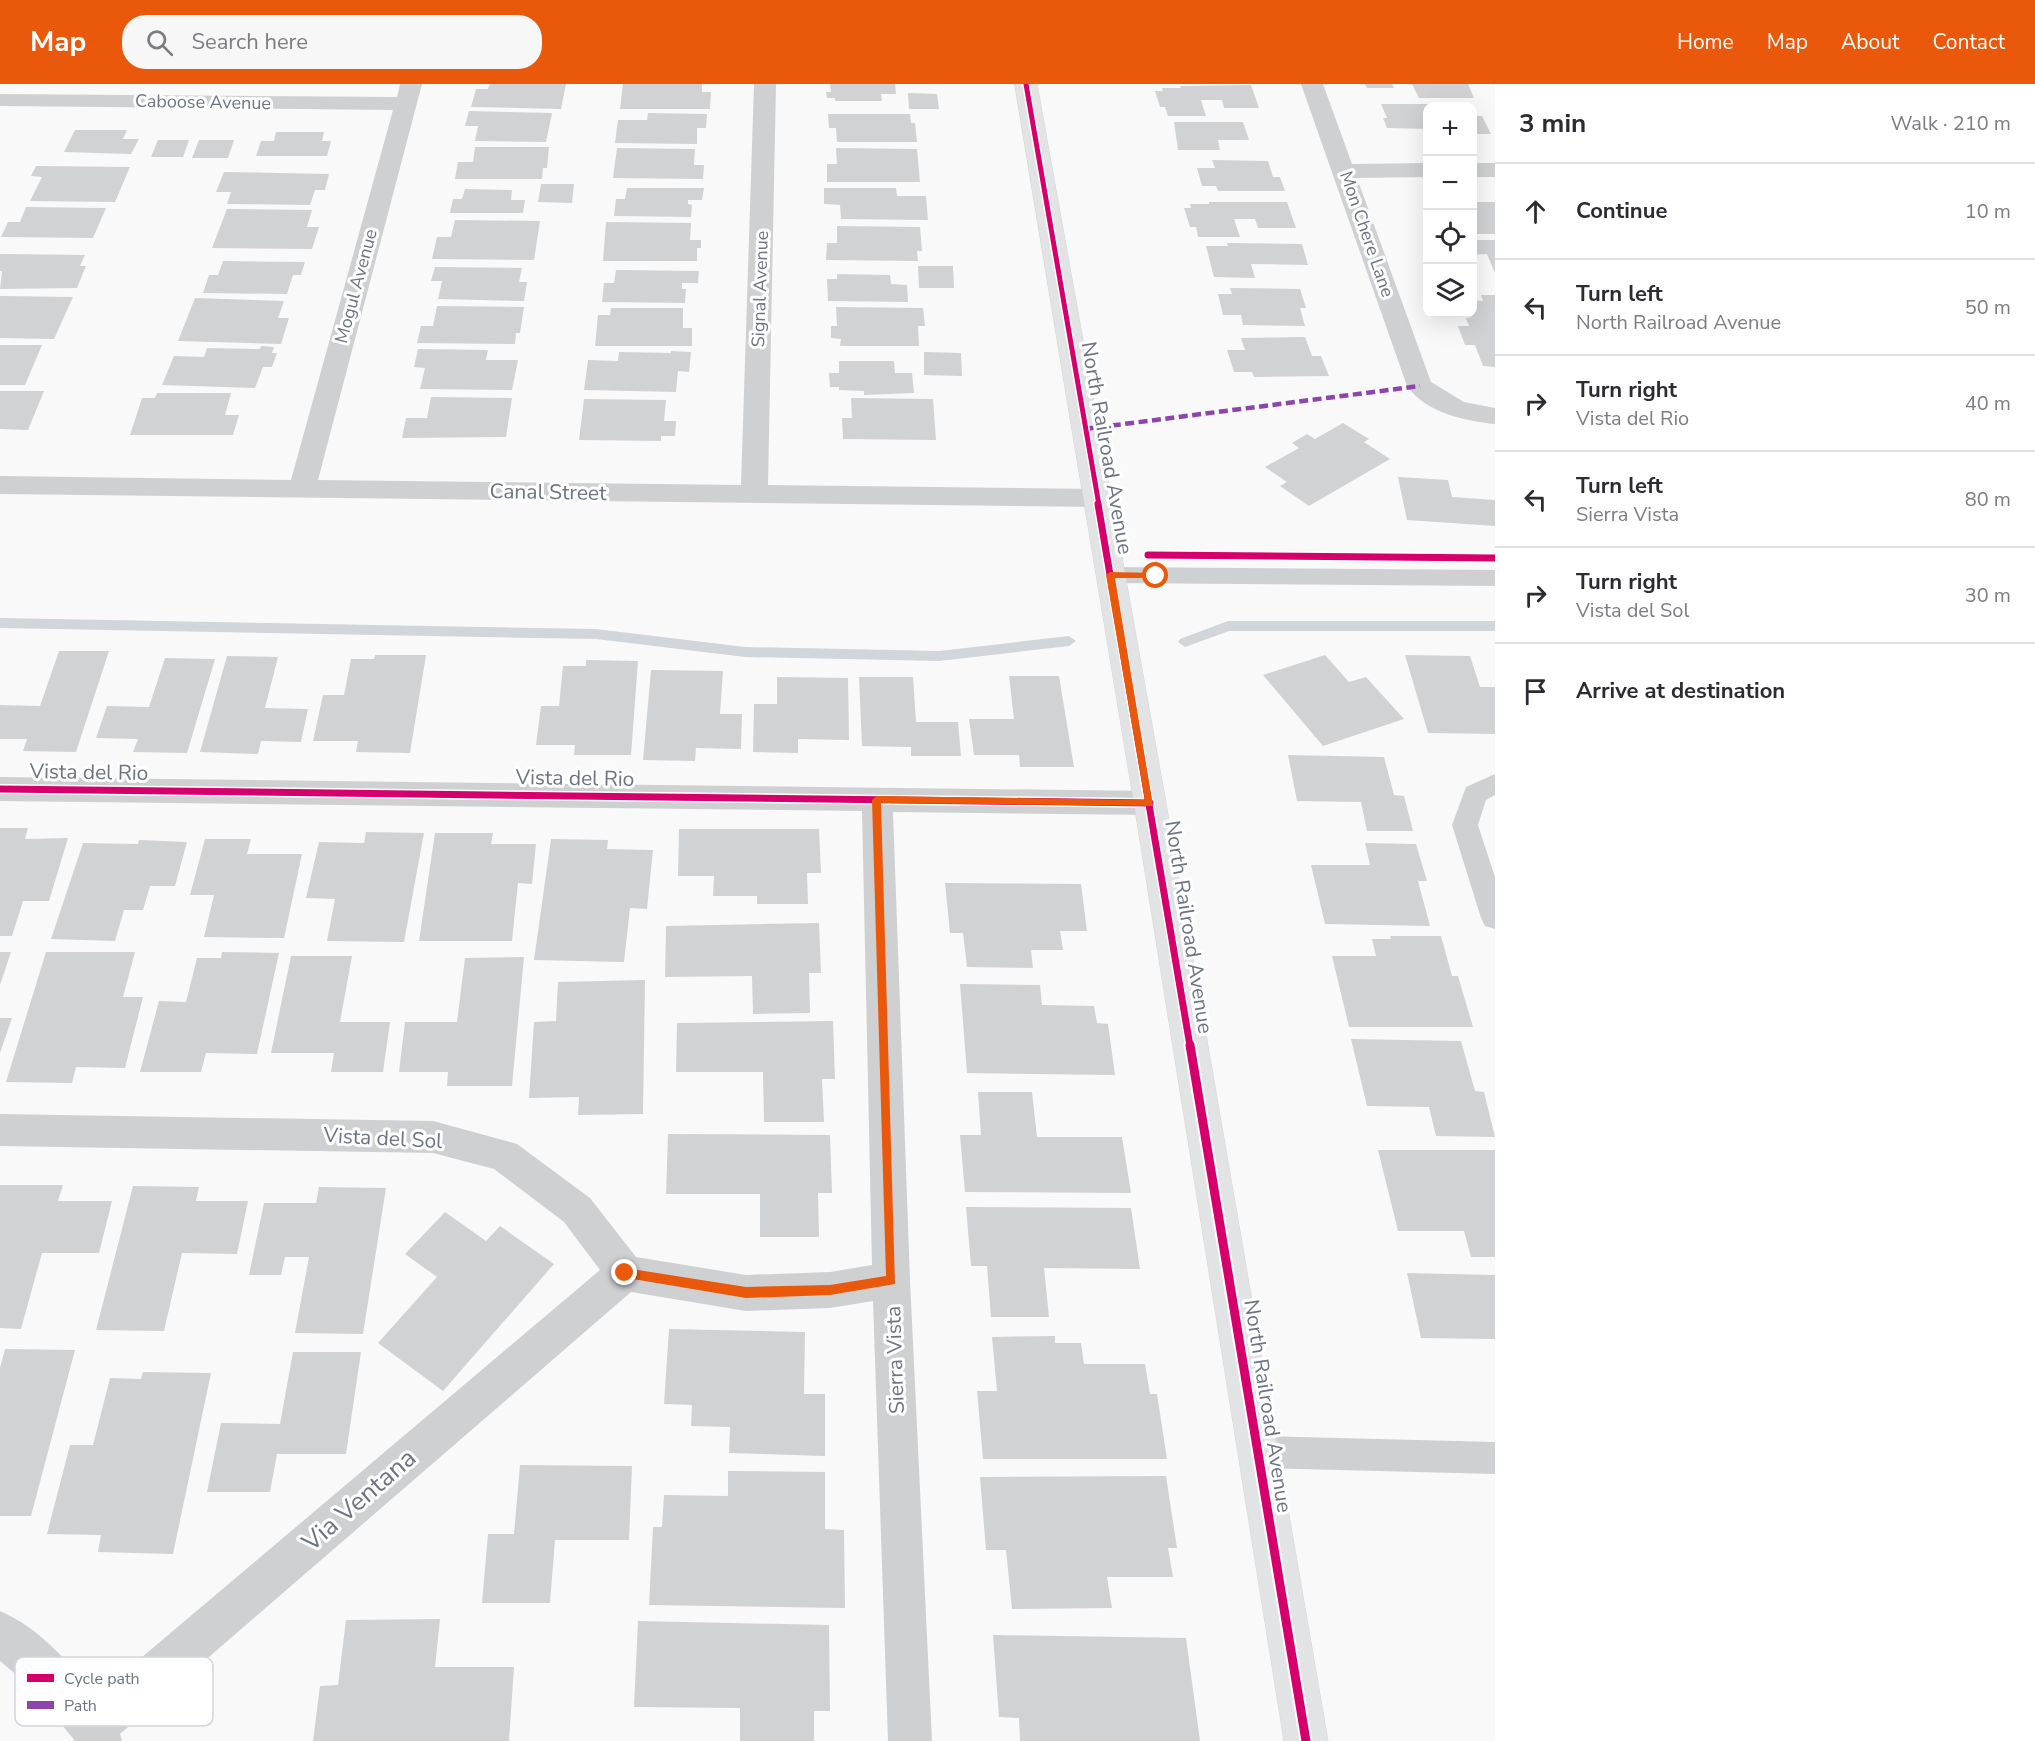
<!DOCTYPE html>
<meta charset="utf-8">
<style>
body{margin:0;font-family:"Nunito Sans",sans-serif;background:#f7f7f7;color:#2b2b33}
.controls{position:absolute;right:18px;top:18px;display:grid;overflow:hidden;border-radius:12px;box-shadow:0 6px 24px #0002}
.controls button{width:54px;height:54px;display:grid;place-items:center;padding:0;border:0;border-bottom:2px solid #e1e1e2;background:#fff;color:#2b2b33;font:30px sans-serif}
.stop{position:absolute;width:18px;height:18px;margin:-14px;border:4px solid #ea580c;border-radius:50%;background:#fff}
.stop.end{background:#ea580c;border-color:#fff;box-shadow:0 2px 6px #0008}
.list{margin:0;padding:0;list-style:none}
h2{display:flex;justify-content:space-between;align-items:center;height:78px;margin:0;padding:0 24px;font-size:26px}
h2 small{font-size:20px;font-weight:400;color:#7c7c81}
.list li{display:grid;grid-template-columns:39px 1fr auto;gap:18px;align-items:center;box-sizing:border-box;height:96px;padding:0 24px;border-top:2px solid #e1e1e2}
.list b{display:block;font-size:22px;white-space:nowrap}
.list p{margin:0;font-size:20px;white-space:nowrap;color:#7c7c81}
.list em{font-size:20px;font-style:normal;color:#7c7c81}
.icon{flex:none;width:33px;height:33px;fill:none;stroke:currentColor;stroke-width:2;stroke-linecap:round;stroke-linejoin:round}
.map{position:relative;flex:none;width:1495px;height:1657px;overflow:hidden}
header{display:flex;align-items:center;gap:36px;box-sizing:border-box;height:84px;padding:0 30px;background:#ea580c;color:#fff}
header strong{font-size:28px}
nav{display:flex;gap:33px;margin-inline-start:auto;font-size:21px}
.search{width:420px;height:54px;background:#f7f7f7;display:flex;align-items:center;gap:15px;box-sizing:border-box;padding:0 21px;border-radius:24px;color:#7c7c81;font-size:22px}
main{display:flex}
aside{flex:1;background:#fff}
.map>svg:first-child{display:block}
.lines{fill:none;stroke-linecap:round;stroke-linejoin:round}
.stream{fill:#d1d6da;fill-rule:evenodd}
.building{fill:#d1d2d4}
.secondary-casing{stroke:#d5d5d7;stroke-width:1}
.lane{fill:#cfd0d2;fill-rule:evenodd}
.street{fill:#cfd0d2;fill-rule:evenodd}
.secondary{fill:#e2e3e4;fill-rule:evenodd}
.quiet{stroke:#8e44ad;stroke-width:4.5;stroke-dasharray:9 4.5;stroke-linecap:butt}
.cycleway-far2-casing{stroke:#fff;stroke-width:8}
.cycleway-far1-casing{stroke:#fff;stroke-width:10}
.cycleway-casing{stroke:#fff;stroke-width:13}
.cycleway-far2{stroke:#d6006c;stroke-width:5}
.cycleway-far1{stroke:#d6006c;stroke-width:7}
.cycleway{stroke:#d6006c;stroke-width:9}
.route{fill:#ea580c}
.labels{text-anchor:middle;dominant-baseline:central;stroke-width:6;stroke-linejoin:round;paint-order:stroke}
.far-street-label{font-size:18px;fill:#6b7487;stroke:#fff}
.street-label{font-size:21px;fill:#6b7487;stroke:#fff}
.near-street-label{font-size:26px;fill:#6b7487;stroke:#fff}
.key{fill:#fff;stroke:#d3d5db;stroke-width:1.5}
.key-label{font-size:16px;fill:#6b7487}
</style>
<header>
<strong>Map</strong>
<div class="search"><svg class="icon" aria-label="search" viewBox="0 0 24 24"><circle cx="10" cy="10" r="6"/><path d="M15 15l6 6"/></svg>Search here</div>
<nav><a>Home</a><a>Map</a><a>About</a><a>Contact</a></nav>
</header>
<main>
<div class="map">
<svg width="1495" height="1657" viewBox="0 0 1495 1657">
<rect width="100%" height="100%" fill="#f9f9f9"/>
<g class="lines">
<path class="stream" d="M0 534 596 545 745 563 939 567 1069 552 1076 557 1069 562 939 577 745 573 596 555 0 544Z
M1228 537H1495V547H1229L1185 563 1178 558 1180 555Z"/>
</g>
<path class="building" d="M490 0H566L561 25 471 23 476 5H488Z
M623 0H702V8H711L710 25H620Z
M830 0H895L896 10H881L882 17H835V14H827L826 8H831Z
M1365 0H1392L1394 4H1367Z
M1412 0H1468L1474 14H1419Z
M1251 1 1259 24H1224L1222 16H1201L1206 32H1168L1165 23H1160L1155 7H1163L1162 4H1181L1180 2Z
M908 9 937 10 939 25H909Z
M1381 20H1468L1469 22H1428V45L1387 44 1383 34H1387Z
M469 27 552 29 546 58 475 57 478 42H465Z
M648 29 707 30 706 44H697V60L615 59 618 36H647Z
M828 30H910L911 39H915L917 58H837L836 44H829Z
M1472 32H1482L1491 50H1472Z
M1174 38H1243L1249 56H1218L1220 66H1178Z
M75 46H127L123 55H139L131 70 64 68Z
M276 48H324L322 57H331L327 72H256L261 57H274Z
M158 56H189L183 73H151Z
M199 56H234L228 74H192Z
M475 63H549L547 84H543L542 95H455L458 78H473Z
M617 64 695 65 694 81H704L703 95 613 94Z
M836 64 917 65 920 98H827V80H837Z
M1212 76 1268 77 1273 93H1280L1285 107H1218L1216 102H1202L1197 84H1215Z
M36 82 130 83 115 118 30 117 42 93 31 92Z
M224 88 329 90 325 106H315L310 121 227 120 231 108H216Z
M541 100H574L572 119 538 118Z
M627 104H704L702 116H688V120L692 121 691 133 614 132 616 115H625Z
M824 104H896L897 112H926L928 136 841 135 840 121 824 120Z
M465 105 512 106 511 116H525L523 129H450L453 115H462Z
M1209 118H1287L1296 144H1258L1255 135H1234L1240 153H1198L1196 143H1190L1184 124H1191L1190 120H1209Z
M1472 118H1495V150H1472Z
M26 123 106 124 93 154 1 153 8 138H20Z
M227 125 312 126 307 143H319L312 165 212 164Z
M455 136 540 137 534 176 432 175 437 153H451Z
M606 138 691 139 690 156H701V164H697V177H603Z
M837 142 920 143 922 167H917L918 177 826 176 827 159H837Z
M1472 156H1495V189L1487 170 1472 171Z
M1227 159 1302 160 1308 181 1251 180 1255 194 1214 193 1206 162H1228Z
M0 170 85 171 80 182H86L77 204 0 205 2 187H0Z
M223 177 305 178 301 191H293L287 210 203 209 209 191H218Z
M918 182H953L954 204H919Z
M435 183 522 184 519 198H527L524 217 438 215 442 197H431Z
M616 186 699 187 698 199H682V205H686L685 219 602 218 604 199H614Z
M837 190 890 191 891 200 907 201 908 218 828 217 827 195H837Z
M1230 204 1300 205 1306 224H1300L1305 242 1243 241 1241 231H1223L1218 210H1232Z
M1481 211H1495V283L1483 282 1475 261H1465L1458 242H1469L1464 230H1472V216L1483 217Z
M0 212 73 213 54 255 0 254Z
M195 214 284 217 278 234H289L281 260 178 257Z
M437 222 524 223 520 249H516L515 260 417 259 421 242H433Z
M836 223 923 224 925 242H918L919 262H840L841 255 831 254V242H837Z
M611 224H683V244H692V262H595L598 231H610Z
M1305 253 1312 272H1321L1329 292 1254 293 1252 288H1234L1227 266H1245L1241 254Z
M0 261H42L25 301H0Z
M261 262 274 263 272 269H277L272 283H263L255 304 162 301 174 272 204 273 207 264 260 265Z
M418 265 488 266 486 276H518L512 306 420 305 425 284 414 283Z
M671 267 691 268 689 288 678 287 676 308 584 306 588 276 618 277 619 268 671 269Z
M924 268 961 269 962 292 924 291Z
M839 277H894L895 289H912L914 309 864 311V307L839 306V303H830L829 289H839Z
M0 307H44L28 346 0 345Z
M157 309H231L225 331H239L233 351H130L142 314H155Z
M431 313 512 314 506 353 402 354 406 334H427Z
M851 314 933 315 936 356 843 355 842 334H852Z
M584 315 666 316 664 337H676L675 352H661V357L579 356Z
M1343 339 1369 355 1364 358 1390 375 1309 422 1280 402 1287 398 1265 383 1299 364 1292 359 1307 350 1315 355Z
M1398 393 1448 396 1452 413 1495 416V442L1407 436Z
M59 567H109L76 668 23 667 27 655H0V621L40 622Z
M375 571H426L410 669 356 668 358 657H313L323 611H344L351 575H374Z
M1325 571 1349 598 1366 593 1404 635 1323 662 1263 591Z
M1405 571 1470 572 1480 603H1495V650L1428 649Z
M227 572 278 573 265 624 308 625 301 658 261 657 258 670 200 668Z
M165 574 215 575 187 669 133 668 138 655 96 654 107 622 149 623Z
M586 576 638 577 631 671H574L575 661H536L541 622H559L563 582H586Z
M651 586 723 587 720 630H742L741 665 696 664 695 677 643 676Z
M1009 592H1059L1074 683H1020L1019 671H974L969 635H1014Z
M777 593 848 594 849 656 798 655V669L753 668 754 620H777Z
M859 593H913L916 638H958L961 672H911V663L862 662Z
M1288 671 1384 673 1394 711 1404 712 1413 747H1367L1361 718 1297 717Z
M0 744H28L25 755 68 754 49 817H23L12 852H0Z
M679 745H819L821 789H807L808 820H757V812H713L714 792H678Z
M366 748 424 749 404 858 327 857 335 815 306 814 319 758 364 759Z
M435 749H493L491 760H536L532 800 518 799 512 857H419Z
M205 755H251L247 770H302L284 854 204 853 214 811H190Z
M551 755 608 756 607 765 653 766 647 825 630 824 624 878 534 876Z
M139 756 187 758 175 802H150L143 826H124L115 857 51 855 83 759 138 760Z
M1365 759 1416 760 1427 797H1418L1430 842 1325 840 1311 781H1370Z
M945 799 1081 800 1087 847H1060L1063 866H1031L1033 884 967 883 963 849H950Z
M819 839 821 889H809L810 929 753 930 752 892 665 893 666 842Z
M1390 852H1441L1452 892H1458L1473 943H1349L1332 872H1376L1372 855H1391Z
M0 868H11L0 901Z
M46 868H135L123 913H143L125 984 76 983 72 999 6 998Z
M222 868 279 869 257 970 206 969 201 988H140L159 917 186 918 197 874H221Z
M291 872H352L340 938H390L383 988H331L334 969H271Z
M524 873 512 1002H447L448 988H399L405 938H457L465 874Z
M645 896 643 1030 578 1031 579 1013 529 1014 534 938 556 937 558 898Z
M960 900 1040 901 1042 921 1094 922 1097 939 1108 940 1115 991 967 989Z
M0 934H12L0 969Z
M833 937 835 995H822L824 1038H764L763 988H676L677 939Z
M1351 955 1461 957 1475 1007 1484 1008 1495 1053 1436 1052 1429 1023 1367 1022Z
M978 1008H1032L1037 1053H1122L1131 1109 965 1108 960 1051H981Z
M668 1050 830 1051 832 1109H818L819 1153H760V1110H666Z
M1378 1066H1495V1173H1471L1464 1147H1398Z
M0 1101H63L58 1117H112L99 1169H42L21 1245 0 1244Z
M133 1102 199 1103 196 1117H248L237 1170 182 1169 164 1247 96 1246Z
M319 1103 386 1104 363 1250 295 1249 309 1173H285L281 1191H249L264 1119H316Z
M966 1123 1131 1124 1140 1185 1044 1184 1049 1233H991L987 1182H971Z
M445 1128 486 1157 500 1142 554 1180 443 1307 378 1259 437 1193 405 1170Z
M1407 1189 1495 1191V1255L1421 1254Z
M669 1245 805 1248 804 1310H825V1372L729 1369 730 1343 691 1342 692 1321 664 1320Z
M1055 1252V1259H1081L1084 1280H1145L1150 1310H1157L1167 1375H983L977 1307H997L992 1253Z
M5 1265 75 1266 31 1432H0V1284Z
M293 1268H361L346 1370H277L270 1408H207L221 1339 280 1340Z
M143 1288 211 1289 173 1470 98 1468 101 1451 47 1450 70 1361H93L110 1294 141 1295Z
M520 1381 632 1382 629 1456H555L550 1519H482L488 1450H514Z
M728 1387 825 1388V1445L844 1446 845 1524 649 1521 653 1443H662L664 1411 728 1412Z
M1166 1392 1177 1464H1168L1173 1493H1107L1112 1524 1012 1525 1006 1466H986L980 1393Z
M440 1535 435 1583H514L509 1657H313L320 1602 338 1601 346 1536Z
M638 1537 829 1541 830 1627H814V1657H740V1624L634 1623Z
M993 1551 1186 1554 1200 1657H1020L1019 1634 999 1633Z"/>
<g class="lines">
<g class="secondary-casing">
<path id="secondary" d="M1015 0H1037L1166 719 1328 1657H1284L1134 719Z"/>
</g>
<path class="lane" d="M1110 483 1495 486V502L1110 499 1102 497 1098 491 1102 485Z
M1495 690V711L1486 716 1478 741 1495 793V845L1485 842 1481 834 1452 741 1466 703Z
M1258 1352 1495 1358V1390L1258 1384 1246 1380 1241 1368 1246 1356Z"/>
<path class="street" d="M400 0H422L318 396 741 401 754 0H776L768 401 1097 405 1107 408 1111 414 1107 420 1097 423 0 410V392L291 396 393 26 0 22V10L397 13Z
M1301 0H1323L1352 80 1428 79V93L1357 94 1431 298 1464 318 1495 324V340C1465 337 1426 329 1407 302Z
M1472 79H1495V93H1472Z
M0 693 1150 707 1161 711 1166 719 1161 727 1150 731 893 728 910 1196 932 1657H888L873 1217 830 1224 746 1227 631 1208 120 1650 122 1657H75L32 1604 0 1577V1527C40 1544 69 1579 96 1612L600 1186 564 1138 494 1085 433 1069 0 1062V1030L433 1037 517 1060 590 1114 636 1173 746 1191 830 1188 872 1181 862 727 0 717Z"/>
<use href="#secondary" class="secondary"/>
<path class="quiet" d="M1085 345 1420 302"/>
<g class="cycleway-far2-casing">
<path id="cycleway-far2" d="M1026 0 1099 421"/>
</g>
<g class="cycleway-far1-casing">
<path id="cycleway-far1" d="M1098 420 1190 962
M1148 471 1495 474
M0 705 1150 719"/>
</g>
<g class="cycleway-casing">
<path id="cycleway" d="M1190 961 1306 1657"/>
</g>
<use href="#cycleway-far2" class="cycleway-far2"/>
<use href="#cycleway-far1" class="cycleway-far1"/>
<use href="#cycleway" class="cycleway"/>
</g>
<path class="route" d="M1110 488 1156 489 1160 492 1156 494H1115L1153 722 881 719 895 1200 830 1211 746 1214 621 1193V1185L625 1184 746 1203 830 1201 886 1192 872 716 877 712 1145 716 1106 491Z"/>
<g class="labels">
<g class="far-street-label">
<text transform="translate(203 18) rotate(1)">Caboose Avenue</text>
<text transform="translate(1367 150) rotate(71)">Mon Chere Lane</text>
<text transform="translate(356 202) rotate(-75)">Mogul Avenue</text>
<text transform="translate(760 205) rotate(-88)">Signal Avenue</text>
</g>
<g class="street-label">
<text transform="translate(1107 364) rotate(80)">North Railroad Avenue</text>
<text transform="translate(548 408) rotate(1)">Canal Street</text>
<text transform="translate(89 688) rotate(1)">Vista del Rio</text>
<text transform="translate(575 694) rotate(1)">Vista del Rio</text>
<text transform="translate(1189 843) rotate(81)">North Railroad Avenue</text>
<text transform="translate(383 1054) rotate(3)">Vista del Sol</text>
<text transform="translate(895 1276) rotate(-92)">Sierra Vista</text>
<text transform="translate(1268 1322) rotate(81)">North Railroad Avenue</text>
</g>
<g class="near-street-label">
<text transform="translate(359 1416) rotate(-41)">Via Ventana</text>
</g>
</g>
<rect x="15" y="1573" width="198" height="69" rx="9" class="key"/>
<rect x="27" y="1590" width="27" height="8" fill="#d6006c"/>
<rect x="27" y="1617" width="27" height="8" fill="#8e44ad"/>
<g class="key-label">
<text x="64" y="1600">Cycle path</text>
<text x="64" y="1627">Path</text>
</g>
</svg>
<div class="controls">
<button>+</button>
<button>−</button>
<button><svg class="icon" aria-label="locate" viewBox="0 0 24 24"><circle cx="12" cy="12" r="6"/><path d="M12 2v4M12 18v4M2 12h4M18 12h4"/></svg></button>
<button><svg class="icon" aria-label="layers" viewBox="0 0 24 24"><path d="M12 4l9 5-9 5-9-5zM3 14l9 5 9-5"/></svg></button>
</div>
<div class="stop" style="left:1156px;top:492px"></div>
<div class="stop end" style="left:625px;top:1189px"></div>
</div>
<aside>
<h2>3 min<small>Walk · 210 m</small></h2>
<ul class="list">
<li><svg class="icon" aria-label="ahead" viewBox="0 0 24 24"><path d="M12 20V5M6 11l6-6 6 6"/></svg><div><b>Continue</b></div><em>10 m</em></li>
<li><svg class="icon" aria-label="left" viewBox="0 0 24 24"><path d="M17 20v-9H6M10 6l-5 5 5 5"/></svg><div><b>Turn left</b><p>North Railroad Avenue</p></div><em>50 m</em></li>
<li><svg class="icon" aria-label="right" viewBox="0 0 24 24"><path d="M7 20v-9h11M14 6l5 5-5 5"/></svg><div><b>Turn right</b><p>Vista del Rio</p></div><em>40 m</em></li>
<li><svg class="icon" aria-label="left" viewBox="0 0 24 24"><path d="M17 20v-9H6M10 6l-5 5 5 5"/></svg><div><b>Turn left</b><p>Sierra Vista</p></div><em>80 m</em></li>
<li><svg class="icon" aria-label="right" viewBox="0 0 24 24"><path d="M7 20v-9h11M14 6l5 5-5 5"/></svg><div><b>Turn right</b><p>Vista del Sol</p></div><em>30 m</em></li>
<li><svg class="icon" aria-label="arrive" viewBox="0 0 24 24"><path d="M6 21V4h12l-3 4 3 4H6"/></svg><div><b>Arrive at destination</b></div></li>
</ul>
</aside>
</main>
